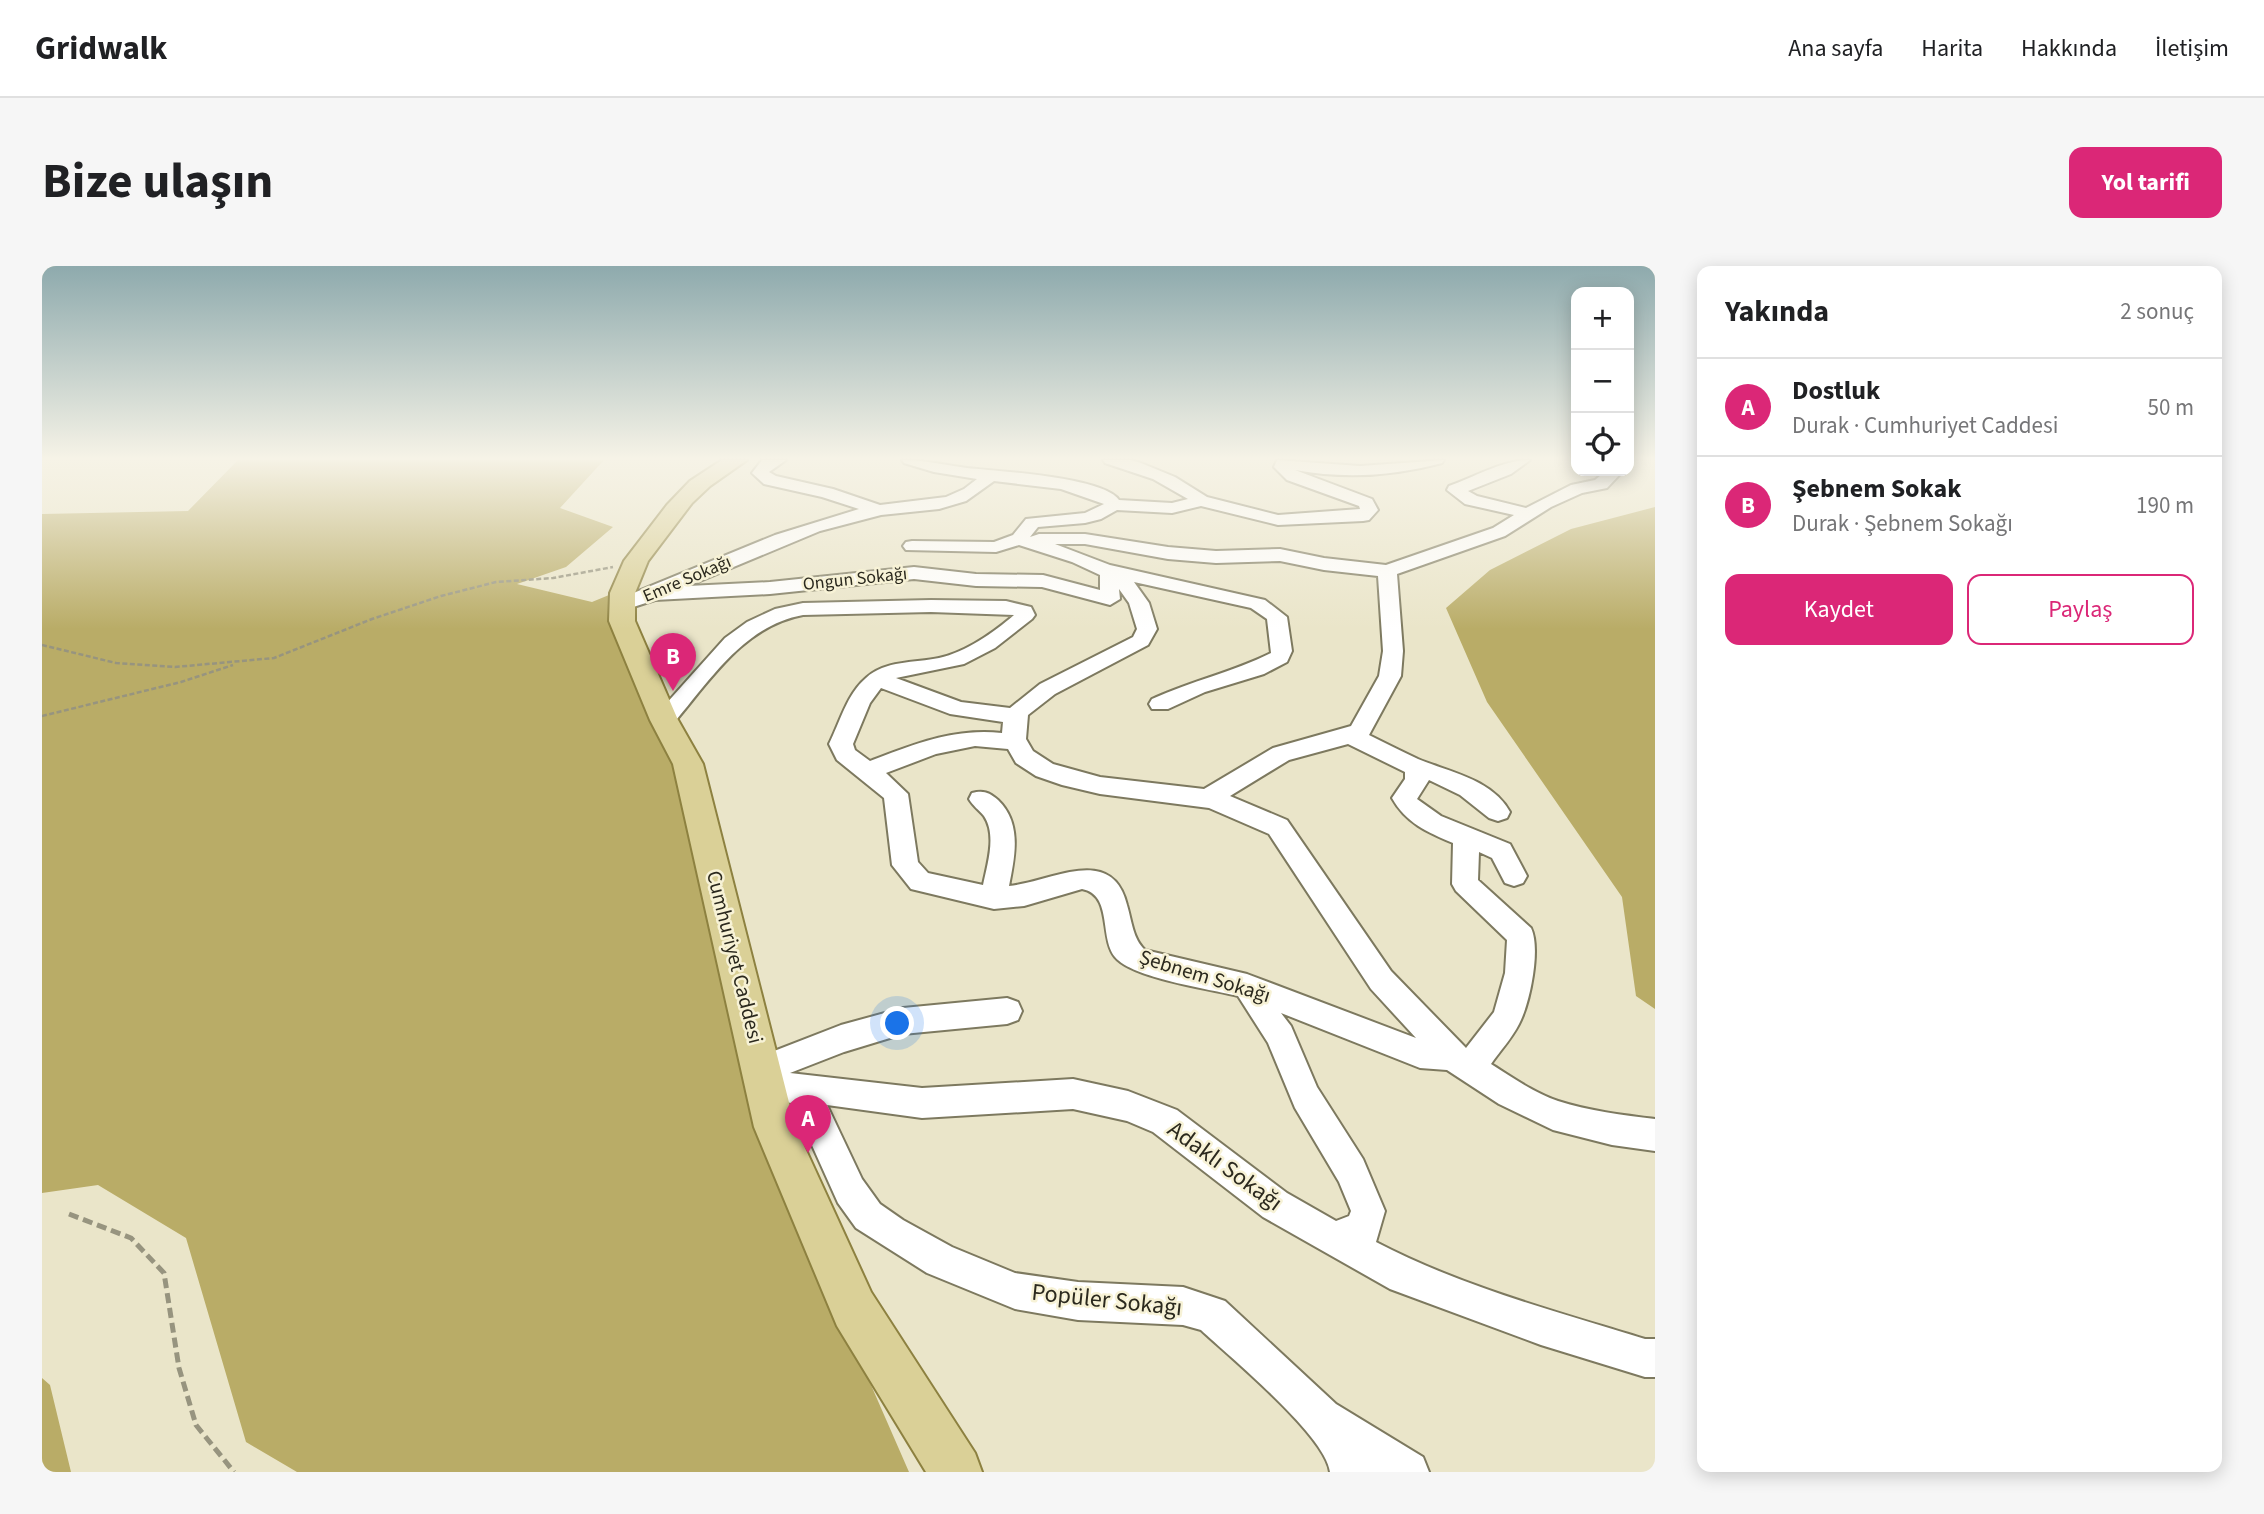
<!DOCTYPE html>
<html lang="tr">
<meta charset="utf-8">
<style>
body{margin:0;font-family:"Source Sans 3",sans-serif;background:#f6f6f6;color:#202124}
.controls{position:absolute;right:21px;top:21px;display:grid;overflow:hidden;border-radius:14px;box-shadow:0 4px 18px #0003}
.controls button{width:63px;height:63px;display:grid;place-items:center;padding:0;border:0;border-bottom:2px solid #e0e0e0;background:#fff;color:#202124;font:35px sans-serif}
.you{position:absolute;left:856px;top:758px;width:24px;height:24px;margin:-18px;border:5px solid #fff;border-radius:50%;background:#1a73e8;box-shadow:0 0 0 10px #1a73e833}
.badge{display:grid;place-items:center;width:46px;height:46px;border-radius:50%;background:#db2777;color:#fff;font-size:23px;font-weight:700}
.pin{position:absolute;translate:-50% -58px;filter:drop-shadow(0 2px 4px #0008)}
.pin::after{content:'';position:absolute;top:37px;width:24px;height:21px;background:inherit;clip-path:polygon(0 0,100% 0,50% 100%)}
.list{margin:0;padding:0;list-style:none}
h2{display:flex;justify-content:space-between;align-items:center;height:91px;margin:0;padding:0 28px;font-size:30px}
h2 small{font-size:23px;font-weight:400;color:#757577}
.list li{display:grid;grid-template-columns:46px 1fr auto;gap:21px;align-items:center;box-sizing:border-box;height:98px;padding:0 28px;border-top:2px solid #e0e0e0}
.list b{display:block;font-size:26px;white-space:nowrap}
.list p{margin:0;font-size:23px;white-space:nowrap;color:#757577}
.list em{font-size:23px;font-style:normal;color:#757577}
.actions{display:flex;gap:14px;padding:21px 28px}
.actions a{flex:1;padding:16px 0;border:2px solid #db2777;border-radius:14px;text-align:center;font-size:24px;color:#db2777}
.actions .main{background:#db2777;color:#fff}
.icon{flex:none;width:38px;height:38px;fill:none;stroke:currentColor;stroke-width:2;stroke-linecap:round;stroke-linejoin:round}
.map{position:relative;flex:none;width:1613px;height:1206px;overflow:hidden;border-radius:14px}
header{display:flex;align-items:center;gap:42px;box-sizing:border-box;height:98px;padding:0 35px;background:#fff;border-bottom:2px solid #e0e0e0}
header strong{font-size:33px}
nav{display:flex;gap:38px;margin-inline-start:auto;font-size:24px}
.intro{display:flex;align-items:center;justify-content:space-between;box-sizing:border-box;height:168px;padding:0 42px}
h1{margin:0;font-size:49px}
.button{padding:18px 32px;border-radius:14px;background:#db2777;color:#fff;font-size:24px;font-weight:700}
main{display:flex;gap:42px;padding:0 42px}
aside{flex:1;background:#fff;border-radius:14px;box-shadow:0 4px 18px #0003}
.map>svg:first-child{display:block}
.forest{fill:#b9ac67}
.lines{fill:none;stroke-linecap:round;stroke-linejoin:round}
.minor-casing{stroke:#7d795f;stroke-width:4}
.major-casing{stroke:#8d8140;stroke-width:4}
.path-far1{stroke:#97947f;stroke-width:2.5;stroke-dasharray:5 2.5;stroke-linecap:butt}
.path{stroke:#97947f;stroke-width:5;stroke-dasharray:10 5;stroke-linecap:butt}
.minor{fill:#fff;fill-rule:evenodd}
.major{fill:#dad097;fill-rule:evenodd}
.labels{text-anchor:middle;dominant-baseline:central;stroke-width:5;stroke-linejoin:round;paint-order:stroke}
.far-street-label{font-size:18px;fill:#2b291e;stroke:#f7f2d6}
.street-label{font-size:21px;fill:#2b291e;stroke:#f7f2d6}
.near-street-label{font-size:24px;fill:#2b291e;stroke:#f7f2d6}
</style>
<header>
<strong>Gridwalk</strong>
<nav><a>Ana sayfa</a><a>Harita</a><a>Hakkında</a><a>İletişim</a></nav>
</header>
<div class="intro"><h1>Bize ulaşın</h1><a class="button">Yol tarifi</a></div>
<main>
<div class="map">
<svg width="1613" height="1206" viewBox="0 0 1613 1206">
<rect width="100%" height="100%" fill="#eae5c9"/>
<path class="forest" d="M196 194H562L518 242 571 261 524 301 475 318 550 336 567 329 602 424 640 506 763 968 867 1206H255L204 1176 144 972 56 919 0 927V248L146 245Z
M1613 241V743L1594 730 1580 631 1445 436 1404 342 1448 304 1529 263Z
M0 1112 8 1119 29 1206H0Z"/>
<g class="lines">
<g class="minor-casing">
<path id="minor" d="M720 194H744L727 206 734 210 791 223 838 239 904 231 922 223 935 213 892 206 862 197 860 194C883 194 903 199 925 202 954 205 1062 211 1077 234L1130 237 1146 233 1111 213 1063 197 1061 194H1089L1099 197 1133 211 1165 231 1236 249 1318 243 1317 240 1245 214 1232 201 1235 194 1318 200 1402 194 1400 197C1352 210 1302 213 1253 204L1330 233 1336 244 1327 254 1321 255 1236 259 1159 240 1130 247 1075 244 1059 253 1043 257 996 261 988 271 997 268H1043L1126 281 1174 285 1238 283 1282 292 1344 299 1451 262 1472 249 1423 238 1405 224 1407 220C1433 211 1461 194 1488 194L1469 208 1426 225 1435 230 1484 242 1529 219 1553 214 1564 205H1581L1565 222 1540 227 1509 241 1463 270 1355 308 1361 385 1359 410 1327 469C1343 477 1359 485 1376 493 1407 506 1450 513 1468 546L1465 552 1456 555 1447 552 1418 529 1387 514 1375 533 1399 550 1468 578 1485 610 1481 617 1472 620 1463 617 1450 592 1437 586 1436 614 1489 662C1499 683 1488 737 1477 758 1470 772 1458 785 1449 798 1470 811 1492 827 1516 835 1547 845 1581 849 1613 853V885L1570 879 1511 864 1457 838 1405 804 1378 802 1239 747 1249 760 1275 821 1321 893 1343 945 1334 976C1418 1020 1512 1045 1603 1073H1613V1111H1603L1499 1079 1348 1023 1221 951 1111 866 1085 855 1031 843 880 852 785 839 820 913 838 938 861 954 910 981 973 1007 1036 1016 1141 1021 1183 1035 1294 1138 1381 1191 1387 1206H1288C1284 1170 1189 1092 1159 1064L1141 1059 1036 1054 973 1043 885 1007 814 962 796 937 751 837 724 835 713 830 708 820 711 815 704 804 709 794 799 759 861 742 965 732 976 736 980 745 976 754 965 758 861 768 802 786 748 807 880 822 1031 813 1086 825 1135 844 1245 927 1294 955 1307 950 1309 945 1297 916 1253 842 1226 777 1196 730C1167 723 1090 712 1073 691 1057 671 1071 629 1040 623L982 640 952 643 869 623 850 599 842 532 795 494 787 478C798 456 805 428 824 412 843 394 873 397 897 392 924 386 951 367 972 349L889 346 761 349C701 360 667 416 630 459L622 461 614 459 611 454 614 449 683 372 705 356 733 343 761 337 889 334 964 335 989 341 993 349 990 353 953 382 922 398 854 412 919 436 968 442 998 418 1091 371 1095 363 1087 337 1077 323 1078 333 1068 339 1000 321 934 320 872 313 728 328 613 334 579 345 572 343 569 339 572 335 733 269 817 243 780 231 722 218 710 207ZM952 215 1019 223 1062 238 1043 247 984 253 971 269 952 276 870 275 864 276 861 280 864 284 954 286 977 279 1030 296 1058 309V324L1001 309 934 308 872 301 728 316 646 320 778 265 839 249 897 243 924 235ZM1013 278H1043L1126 293 1174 297 1238 295 1282 304 1336 310 1341 385 1337 410 1309 460 1231 482 1162 523 1058 511 1011 498 991 485 984 473 986 449 1013 428 1106 379 1115 363 1107 337 1092 316 1209 342 1225 353 1229 387C1191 406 1149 415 1110 433L1107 438 1110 443H1126L1163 426 1222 408 1245 396 1250 385 1245 351 1223 334 1068 299ZM839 422 908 448 961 456 960 467C911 462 873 478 828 495L813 484 811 478 828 437ZM1306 478 1363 506V513L1350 532C1364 557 1385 566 1411 577L1410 618 1414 625 1465 674 1463 707 1452 746 1424 782 1349 705 1245 554 1188 530 1247 494ZM933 480 966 483 974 497 994 510 1020 519 1058 528 1167 542 1227 568 1329 723 1374 772 1205 708 1103 684C1091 673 1090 656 1085 639 1070 577 1009 616 967 620 973 590 980 557 956 534 947 526 941 524 930 527L927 533C931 540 937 544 942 550 955 569 945 599 941 619L886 607 876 596 866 528 844 507 894 488Z"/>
</g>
<g class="major-casing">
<path id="major" d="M680 194H705L668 220 650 237 606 295 593 327V355L636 454 661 498 753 860 829 1026 933 1187 940 1206H884L795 1060 712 861 631 498 608 454 567 355 568 327 582 295 625 239 648 215Z"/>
</g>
<path class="path-far1" d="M0 379 74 397 133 401 232 392 330 353 399 330 454 316 511 312 571 301
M0 450 139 416 191 399"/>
<path class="path" d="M27 948 89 972 122 1007 137 1102 154 1159 192 1206"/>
<use href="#minor" class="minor"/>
<use href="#major" class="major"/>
</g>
<linearGradient id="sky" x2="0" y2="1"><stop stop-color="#8eaaad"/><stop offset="0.53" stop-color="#f6f3e7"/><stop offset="1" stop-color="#f6f3e7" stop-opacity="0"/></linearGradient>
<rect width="1613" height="363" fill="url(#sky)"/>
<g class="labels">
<g class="far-street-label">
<text transform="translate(645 313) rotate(-23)">Emre Sokağı</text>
<text transform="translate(813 313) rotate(-6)">Ongun Sokağı</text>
</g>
<g class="street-label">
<text transform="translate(693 691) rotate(76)">Cumhuriyet Caddesi</text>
<text transform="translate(1163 710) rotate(17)">Şebnem Sokağı</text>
</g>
<g class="near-street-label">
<text transform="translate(1183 900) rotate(36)">Adaklı Sokağı</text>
<text transform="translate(1065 1034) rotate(6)">Popüler Sokağı</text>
</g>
</g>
</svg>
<div class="controls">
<button>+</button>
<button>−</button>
<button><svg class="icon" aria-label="locate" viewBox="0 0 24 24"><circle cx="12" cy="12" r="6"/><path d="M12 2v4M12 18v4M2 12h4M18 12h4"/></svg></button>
</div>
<div class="you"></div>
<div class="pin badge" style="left:766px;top:887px">A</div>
<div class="pin badge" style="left:631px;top:425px">B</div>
</div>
<aside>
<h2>Yakında<small>2 sonuç</small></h2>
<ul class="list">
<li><span class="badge">A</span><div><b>Dostluk</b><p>Durak · Cumhuriyet Caddesi</p></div><em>50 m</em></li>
<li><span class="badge">B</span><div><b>Şebnem Sokak</b><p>Durak · Şebnem Sokağı</p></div><em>190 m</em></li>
</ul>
<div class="actions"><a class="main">Kaydet</a><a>Paylaş</a></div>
</aside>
</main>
